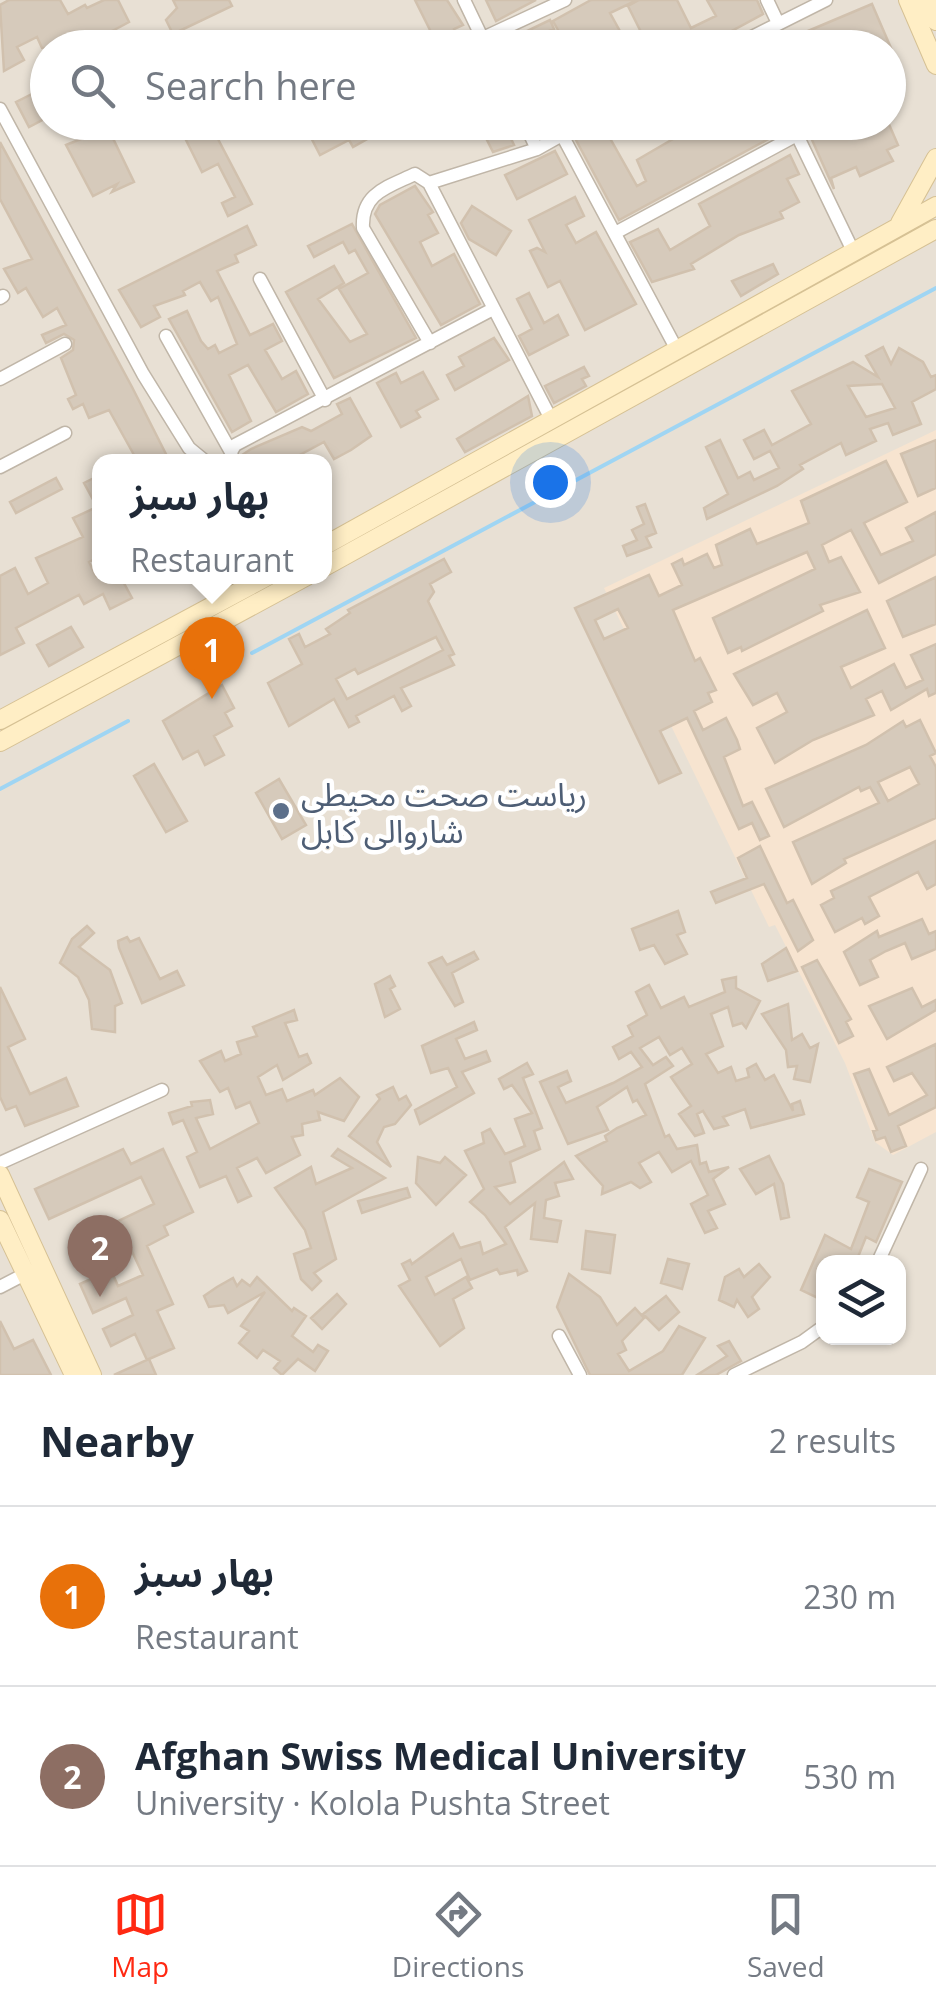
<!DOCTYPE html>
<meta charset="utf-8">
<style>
body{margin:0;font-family:"Open Sans","Noto Sans Arabic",sans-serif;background:#f2f2f3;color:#1f2937}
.controls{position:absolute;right:30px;bottom:30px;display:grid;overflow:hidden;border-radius:20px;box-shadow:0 2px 8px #0004}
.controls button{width:90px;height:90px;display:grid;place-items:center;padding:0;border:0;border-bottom:2px solid #e0e1e3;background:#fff;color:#1f2937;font:50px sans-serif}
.you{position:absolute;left:550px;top:482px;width:35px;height:35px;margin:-25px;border:8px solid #fff;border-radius:50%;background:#1a73e8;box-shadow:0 0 0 15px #1a73e833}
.badge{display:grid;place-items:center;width:65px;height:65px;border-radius:50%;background:#ff2912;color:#fff;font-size:32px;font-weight:700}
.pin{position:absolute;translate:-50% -82px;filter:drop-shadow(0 2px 5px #0008)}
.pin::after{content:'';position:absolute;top:52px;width:35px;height:30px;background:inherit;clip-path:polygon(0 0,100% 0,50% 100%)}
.popup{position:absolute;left:92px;top:454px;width:240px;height:130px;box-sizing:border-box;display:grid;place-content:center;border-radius:20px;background:#fff;filter:drop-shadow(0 2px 8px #0005);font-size:32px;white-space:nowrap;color:#747a83}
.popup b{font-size:38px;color:#1f2937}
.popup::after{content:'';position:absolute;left:50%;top:100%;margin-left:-20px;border:20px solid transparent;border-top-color:#fff}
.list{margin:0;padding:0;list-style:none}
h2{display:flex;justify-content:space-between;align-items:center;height:130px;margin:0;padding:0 40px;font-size:42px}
h2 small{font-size:32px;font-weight:400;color:#747a83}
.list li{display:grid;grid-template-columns:65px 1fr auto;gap:30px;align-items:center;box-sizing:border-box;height:180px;padding:0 40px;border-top:2px solid #e0e1e3}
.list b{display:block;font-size:38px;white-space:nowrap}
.list p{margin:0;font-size:32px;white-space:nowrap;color:#747a83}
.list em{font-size:32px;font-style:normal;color:#747a83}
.icon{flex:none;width:55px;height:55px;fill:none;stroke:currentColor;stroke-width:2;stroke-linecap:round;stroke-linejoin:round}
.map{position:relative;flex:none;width:936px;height:1375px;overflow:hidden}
.search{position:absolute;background:#fff;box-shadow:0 2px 8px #0004;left:30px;right:30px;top:30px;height:110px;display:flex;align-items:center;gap:25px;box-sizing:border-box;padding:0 35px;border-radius:55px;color:#747a83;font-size:38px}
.sheet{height:490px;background:#fff}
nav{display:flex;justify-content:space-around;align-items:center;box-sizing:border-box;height:140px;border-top:2px solid #e0e1e3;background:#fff;font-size:28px;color:#747a83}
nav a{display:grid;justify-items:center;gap:5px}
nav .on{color:#ff2912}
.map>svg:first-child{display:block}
.residential{fill:#e8e0d4;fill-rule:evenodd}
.commercial{fill:#f7e4d0}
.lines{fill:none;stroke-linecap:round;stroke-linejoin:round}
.stream{stroke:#9fd5f3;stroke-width:4}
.building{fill:#d6cabb;stroke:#d1c1ae;stroke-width:2.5;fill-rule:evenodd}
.street-casing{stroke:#c0b6a8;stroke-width:15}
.secondary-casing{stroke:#d6c194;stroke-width:20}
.street{stroke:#fff;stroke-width:12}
.secondary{stroke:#ffeec5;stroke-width:18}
.service-dot{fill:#5c6f8a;stroke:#fff;stroke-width:4}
.labels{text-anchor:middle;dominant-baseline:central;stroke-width:9;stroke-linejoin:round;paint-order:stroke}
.service-label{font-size:32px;fill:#4e5e75;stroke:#fff;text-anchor:start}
</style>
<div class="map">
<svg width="936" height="1375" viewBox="0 0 936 1375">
<rect width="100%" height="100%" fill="#f4efe6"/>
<path class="residential" d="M0 0H936V1375H0ZM48 48H888V122H48ZM100 462H324V576H100ZM824 1262H898V1338H824Z"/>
<path class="commercial" d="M936 430V1132L893 1155 875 1142 845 1063 775 925 769 927 604 588Z"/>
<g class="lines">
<path class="stream" d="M252 653 936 288
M0 789 128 721"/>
</g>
<path class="building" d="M9 0H60L68 14 85 5 87 8 104 0H118L129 22 80 48H42L37 37 17 47 24 60 4 71 0 5Z
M173 0H229L232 6 173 34 166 20 177 8Z
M415 0H447L463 25 454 29 463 48H439Z
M486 0H536L496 21Z
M591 0H637L610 13 621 33 594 48H568L553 21Z
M639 0H677L691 28 716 16 707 0H757L763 14 700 48H649L628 6Z
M872 4 891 48H793L789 39Z
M550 20 554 29 532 38 536 48H509L506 41Z
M48 86V117L29 127 16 102Z
M177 122H209L252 204 228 216 222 203 235 197 218 164 202 172Z
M303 122H373L378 133 353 147 349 140 320 155Z
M478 122H503L514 145 493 152Z
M679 122H703L710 135 737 122H767L774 136 619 220 576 140 603 126 637 186 646 181 637 160 685 132Z
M804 122H888L898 145 887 150 893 161 860 176 856 167 831 178 834 189Z
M108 128 134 182 112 192 117 184 93 196 66 145Z
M0 142 132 387 170 462H138L109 410 89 418 83 404 73 409 68 399 76 395 61 358 73 350 74 340 64 334 46 343 42 335 66 325 57 308 43 317 26 288 18 293 4 269 32 259 0 199Z
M555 151 567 174 517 199 505 175Z
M790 155 799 174 787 179 799 202 780 212 783 218 739 235 691 264 694 269 652 282 630 242 658 229 670 250 710 226 699 204Z
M415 186 433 212 428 215 438 233 420 242 432 266 454 254 480 304 441 325 375 214 380 205Z
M575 197 584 216 566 225 576 243 596 232 636 304 585 330 560 281 548 287 530 251 537 248 545 252 529 220Z
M472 206 511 231 496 255 469 239 461 223Z
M352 224 416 338 334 378 286 292 334 266 344 283 318 299 350 342 367 334 339 289 368 273 355 250 349 253 343 242 314 257 308 246Z
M247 226 256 245 235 255 238 262 217 271 250 335 273 324 282 341 265 350 282 379 296 371 308 394 276 412 248 365 229 375 251 421 232 432 169 319 187 311 201 341 208 349 215 345 219 353 237 344 218 297 211 301 200 282 183 291 185 295 154 306 160 317 141 327 119 290Z
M773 264 778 274 741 296 732 281Z
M529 293 544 323 558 315 568 335 529 355 519 336 532 329 517 299Z
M494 338 509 360 455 390 447 375 464 366 459 357Z
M883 347 891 364 899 348 923 362 931 377 936 375V389L912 402 921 424 893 435 888 423 870 429 876 441 846 455 841 443 800 465 803 469 777 486 707 519 704 508 728 494 706 447 720 440 738 478 750 472 754 480 779 468 770 451 754 459 744 440 764 430 772 445 811 424 792 391 853 362 878 377 866 356ZM882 384 895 408 866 417 848 386Z
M584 367 589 376 582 379 586 386 554 403 545 386Z
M423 372 438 399 416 411 420 417 401 427 377 383 396 373 401 383Z
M528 396 532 416 465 452 457 439Z
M350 398 371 436 351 450 334 459 324 442 296 457 299 462H243L242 455 251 449 302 427 311 431 342 414 337 404Z
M936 440V488L918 496 901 454Z
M886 461 907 502 864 523 881 555 913 541 906 528 936 512V554L879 583 851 530 822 545 829 562 841 557 860 592 820 605 823 611 742 651 741 647 728 653 713 618 815 569 807 552 673 610 695 661 700 658 716 690 708 693 712 702 694 711 703 730 726 718 737 740 740 749 724 757 743 806 752 802 769 836 760 840 752 823 739 829 687 718 660 731 681 773 659 783 575 608 649 575 659 596 682 585 672 564 682 559 684 565 707 554 714 568 722 565 716 545 750 529 757 544 809 523 801 501ZM618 609 628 628 604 639 595 620Z
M100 475V556L89 562 96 576H120L132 598 110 609 103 594 84 604 79 595 16 628 24 643 0 655V576L15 568 28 594 48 583 36 558 83 537 73 518 97 507 84 483Z
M56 478 62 489 16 513 10 502Z
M645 504 656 533 646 537 651 547 627 556 623 546 637 540 632 530 644 524 637 507Z
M444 559 451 572 430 584 434 592 428 601 454 654 449 656 454 665 401 688 411 706 402 711 394 696 356 716 359 722 349 727 334 699 289 726 268 683 302 664 289 639 299 634 305 647 330 634 326 629 350 613 348 610ZM436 637 443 650 347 699 336 679 355 669 358 674Z
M936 577V624L903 637 887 601Z
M867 610 885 648 841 667 851 688 894 664 906 688 923 680 911 655 936 644V693L929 696 927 689 891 710 882 691 866 699 874 715 813 740 775 763 757 728 787 712 777 693 753 705 734 674Z
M71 627 83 647 49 666 37 645Z
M222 685 234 708 225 713 232 726 214 736 224 755 205 765 198 751 183 759 163 721Z
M920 720 936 753 930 756 936 767V818L844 859 846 863 812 884 793 842 879 803 870 787 861 791 859 787 784 827 766 789 866 745 903 721 906 727ZM910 767 919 784 888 801 878 782Z
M154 764 187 821 166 832 134 776Z
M279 779 306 825 282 839 256 793Z
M936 841V884L927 889 918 872 869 897 879 916 865 924 862 918 835 932 821 905 834 898 831 891Z
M760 846 787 903 793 900 813 940 798 951 764 884 716 903 711 892 747 878 738 858Z
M678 911 685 932 677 935 687 954 665 964 654 945 640 950 632 929Z
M922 919 929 934 936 931V949L912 959 905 943 886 951 870 960 878 977 860 985 844 952 877 931 879 937Z
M87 926 94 933 79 947 110 970 122 1003 115 1006V1032L92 1029 89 1000 78 977 60 963 72 939Z
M127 937 130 942 139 938 160 979 177 971 184 985 142 1003 119 948 118 941Z
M786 948 797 971 768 981 762 964Z
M474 952 478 959 452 973 463 1002 455 1006 429 963 442 957 447 965Z
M817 960 851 1019 846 1022 853 1036 839 1043 802 967Z
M390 976 395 986 390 989 400 1009 385 1017 375 984Z
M736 977V988L760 1001 746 1028 742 1023 733 1026 728 1007 711 1014 723 1046 706 1054 718 1073 731 1067 736 1081 749 1077 747 1069 756 1064 765 1080 774 1075 793 1111 792 1104 800 1101 804 1114 751 1128 745 1109 723 1117 728 1125 714 1129 703 1111 697 1114 704 1133 695 1136 679 1114 691 1106 671 1077 692 1064 682 1048 670 1055 659 1037 640 1048 653 1065 666 1057 673 1066 645 1084 665 1137 669 1135 677 1149 697 1145 700 1164 706 1162 709 1172 729 1167 713 1179 725 1204 708 1211 717 1228 705 1233 691 1204 708 1195 691 1161 672 1172 659 1152 639 1163 651 1182 640 1188 631 1182 602 1194 603 1186 576 1156 607 1141 605 1136 617 1128 646 1115 637 1100 633 1102 627 1087 597 1107 608 1130 568 1144 540 1082 567 1071 571 1081 558 1087 566 1103 613 1083 642 1067 631 1052 619 1059 613 1047 633 1036 628 1026 647 1015 636 992 649 985 661 1008 684 997 689 1007 725 992 722 980Z
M0 987 25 1039 8 1047 30 1094 66 1078 78 1106 25 1126 16 1106 6 1110 0 1097Z
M912 988 922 1007 936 1000V1010L887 1039 869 1006Z
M788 1004 792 1040 802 1034 810 1048 818 1044 810 1082 794 1079 797 1066 788 1067 786 1050 762 1014Z
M294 1010 297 1020 285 1023 299 1057 307 1054 311 1063 283 1080 277 1065 258 1077 266 1095 282 1089 287 1101 313 1090 315 1095 340 1078 359 1097 344 1121 318 1112 320 1120 302 1124 303 1135 292 1137 300 1155 266 1173 257 1158 237 1168 251 1196 238 1202 226 1176 200 1187 187 1157 197 1152 183 1120 173 1124 169 1113 192 1106 191 1102 210 1100 213 1114 196 1118 210 1149 259 1123 250 1102 236 1108 228 1088 220 1092 200 1061 221 1051 225 1061 241 1054 237 1042 257 1036 253 1027Z
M474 1022 477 1030 456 1039 465 1059 486 1051 490 1061 462 1072 474 1093 420 1124 415 1110 457 1087 448 1068 431 1073 422 1046Z
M936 1044V1107L898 1126 906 1146 891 1152 885 1137 876 1140 873 1131 877 1130 854 1074 869 1069 889 1115 927 1095 912 1073 894 1081 887 1067Z
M527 1063 533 1074 523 1078 542 1128 534 1131 540 1149 510 1162 515 1182 495 1187 510 1204 564 1162 573 1179 555 1183 559 1196 546 1200 544 1218 561 1221 557 1242 531 1239 535 1203 505 1227 527 1271 518 1275 517 1270 500 1274 497 1269 470 1280 461 1259 426 1277 435 1295 466 1277 472 1288 453 1299 464 1328 440 1346 399 1286 410 1280 402 1264 410 1260 412 1264 453 1234 460 1248 480 1242 483 1254 506 1244 485 1215 470 1202 484 1189 465 1151 484 1143 482 1133 490 1129 505 1154 525 1146 515 1119 532 1113 512 1085 504 1089 499 1079Z
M393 1087 399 1100 406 1096 411 1105 395 1124 384 1127 377 1142 391 1167 349 1136 380 1099 377 1095Z
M123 1149 131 1164 163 1149 193 1212 164 1226 168 1235 147 1246 173 1304 157 1311 174 1348 149 1359 156 1375H114L147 1360 135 1334 111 1346 103 1329 133 1315 126 1298 93 1313 80 1284 111 1270 118 1286 143 1275 118 1221 154 1204 141 1177 49 1219 35 1189Z
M338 1149 385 1178 323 1212 336 1259 314 1273 321 1281 312 1290 301 1279 294 1254 311 1248 305 1230 275 1188 311 1167 316 1184 352 1168 332 1156Z
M769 1156 783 1184 789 1217 781 1219 774 1184 756 1194 740 1169Z
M418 1157 440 1163 445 1157 466 1175 436 1205 416 1183Z
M869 1169 902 1182 876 1242 866 1237 856 1262H824V1301L801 1290 825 1235 851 1249 869 1202 857 1197Z
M407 1188 410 1197 362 1213 358 1201Z
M586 1231 615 1235 610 1273 582 1269Z
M668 1259 689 1264 682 1289 661 1283Z
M759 1264 770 1277 752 1297 759 1309 748 1317 737 1300 734 1307 719 1300 725 1277 739 1269 744 1277Z
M569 1274 600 1297 617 1325 635 1308 644 1318 622 1341 626 1350 618 1354 629 1371 663 1351 679 1326 705 1338 682 1375H590L557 1307Z
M257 1277 292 1311 294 1308 306 1316 292 1336 313 1352 318 1345 328 1351 315 1371 298 1359 282 1375 274 1368 280 1361 263 1350 257 1358 239 1343 249 1331 241 1326 265 1292 228 1313 224 1305 209 1307 204 1296 217 1287 233 1278 237 1286 242 1280 250 1286Z
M337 1294 346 1304 322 1329 311 1318Z
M666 1296 679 1312 659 1330 643 1314Z
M0 1321 14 1349 33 1340 51 1375H0Z
M729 1341 741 1361 716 1375H697L727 1356 718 1346Z"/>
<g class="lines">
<g class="street-casing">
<path id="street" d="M464 0 487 48
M767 0 778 23
M483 38 565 0
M730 48 826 0
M0 109 143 374 189 448 206 462
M524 122 537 149
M562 135 676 348
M797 135 853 251
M429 183 537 149 585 122
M615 233 797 135 790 122
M260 279 325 400
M0 298 3 296
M166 336 231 452
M430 343 363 228C361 193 388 187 415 174L429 183 552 421
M0 379 65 344
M233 462 231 452 235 445 493 309
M0 467 65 433
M0 1163 162 1090
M878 1262 921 1169
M0 1287 25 1274
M559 1336 580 1375
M734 1375 802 1342 824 1326"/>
</g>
<g class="secondary-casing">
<path id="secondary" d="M908 0 936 65
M926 0 936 21
M900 223 936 158
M324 546 936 206
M324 567 936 229
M0 720 268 576
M0 742 307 576
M0 1175 92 1375
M0 1220 74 1375"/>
</g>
<use href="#street" class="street"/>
<use href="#secondary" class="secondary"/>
</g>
<circle class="service-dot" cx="281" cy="811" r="10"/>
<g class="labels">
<g class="service-label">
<text x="301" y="793">ریاست صحت محیطی<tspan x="301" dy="37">شاروالی کابل</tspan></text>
</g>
</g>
</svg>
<div class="controls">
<button><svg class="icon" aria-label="layers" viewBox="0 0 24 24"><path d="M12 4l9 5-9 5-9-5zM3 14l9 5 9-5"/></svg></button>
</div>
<div class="you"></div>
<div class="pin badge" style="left:212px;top:699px;background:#e8710a">1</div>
<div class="popup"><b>بهار سبز</b>Restaurant</div>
<div class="pin badge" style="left:100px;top:1297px;background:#8d6e63">2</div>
<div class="search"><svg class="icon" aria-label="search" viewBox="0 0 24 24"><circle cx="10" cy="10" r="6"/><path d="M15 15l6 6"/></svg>Search here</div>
</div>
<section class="sheet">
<h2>Nearby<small>2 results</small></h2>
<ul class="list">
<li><span class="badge" style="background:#e8710a">1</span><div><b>بهار سبز</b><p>Restaurant</p></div><em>230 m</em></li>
<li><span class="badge" style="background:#8d6e63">2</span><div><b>Afghan Swiss Medical University</b><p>University · Kolola Pushta Street</p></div><em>530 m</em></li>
</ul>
</section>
<nav>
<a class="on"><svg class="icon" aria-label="map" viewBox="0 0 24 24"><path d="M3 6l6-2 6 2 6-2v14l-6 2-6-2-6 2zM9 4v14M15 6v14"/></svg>Map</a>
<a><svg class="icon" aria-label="directions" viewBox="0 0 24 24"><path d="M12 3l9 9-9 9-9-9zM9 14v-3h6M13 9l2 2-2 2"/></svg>Directions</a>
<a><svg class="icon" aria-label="saved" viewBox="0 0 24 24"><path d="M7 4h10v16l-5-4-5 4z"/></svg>Saved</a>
</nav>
